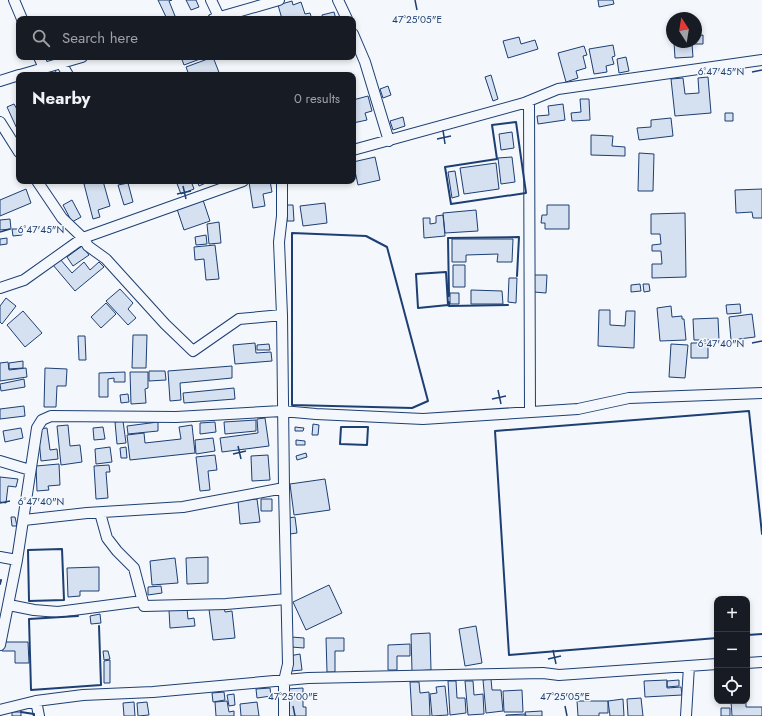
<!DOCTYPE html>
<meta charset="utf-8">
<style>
body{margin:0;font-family:Jost,sans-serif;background:#242831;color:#f1f3f6}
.controls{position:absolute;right:12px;bottom:12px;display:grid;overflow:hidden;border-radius:8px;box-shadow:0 2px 6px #0003}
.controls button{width:36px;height:36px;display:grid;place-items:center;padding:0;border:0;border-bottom:1px solid #363941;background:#171b24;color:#f1f3f6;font:20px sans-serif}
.compass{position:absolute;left:666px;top:12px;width:36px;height:36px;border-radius:50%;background:#171b24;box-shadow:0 2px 6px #0003;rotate:348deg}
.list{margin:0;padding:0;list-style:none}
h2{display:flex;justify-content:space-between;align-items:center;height:52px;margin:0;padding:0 16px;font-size:17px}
h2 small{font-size:13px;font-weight:400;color:#9ea1a6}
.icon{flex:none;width:22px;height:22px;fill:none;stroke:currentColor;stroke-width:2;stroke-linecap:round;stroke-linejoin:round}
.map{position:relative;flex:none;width:762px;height:716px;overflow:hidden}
.search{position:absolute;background:#171b24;box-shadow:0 2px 6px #0003;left:16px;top:16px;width:340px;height:44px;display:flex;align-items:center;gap:10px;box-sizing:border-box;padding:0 14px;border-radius:8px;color:#9ea1a6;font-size:15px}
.panel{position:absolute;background:#171b24;box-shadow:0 2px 6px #0003;left:16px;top:72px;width:340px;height:112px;border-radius:8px}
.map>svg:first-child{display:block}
.building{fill:#d5e0f0;stroke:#1d3f73}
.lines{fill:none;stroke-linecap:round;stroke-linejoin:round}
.street-casing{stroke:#1d3f73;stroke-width:12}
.street{stroke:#f4f7fb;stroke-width:10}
.wall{stroke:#1d3f73;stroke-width:2}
.ticks{fill:none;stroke:#1d3f73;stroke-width:1.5}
.ticks-label{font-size:10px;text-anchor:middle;fill:#1d3f73;stroke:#f4f7fb;stroke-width:3;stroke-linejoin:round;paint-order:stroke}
</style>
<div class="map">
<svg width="762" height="716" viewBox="0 0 762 716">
<rect width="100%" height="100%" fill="#f4f7fb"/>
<path class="building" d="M158 0H172L169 1 175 16 167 19Z
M186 0H196L199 7 191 10Z
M598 0H613L614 4 599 7Z
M292 1 293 5 301 2 305 14 310 13 312 19H282L278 5Z
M334 12 336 19H323L322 15Z
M703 35V44H692L693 57 675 58 674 42H696V36Z
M519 37 521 44 535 40 538 49 508 58 503 41Z
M613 45 615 56 612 57 614 64 606 66 607 72 594 74 589 49Z
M584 46 587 55 583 56 586 68 576 71 578 78 566 82 558 53Z
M181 57H199L200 59 184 65Z
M213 57 220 75H189L186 67Z
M626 57 629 71 619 73 617 59Z
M54 67 57 75H35Z
M491 75 498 99 493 101 485 77Z
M708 77 711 113 675 116 671 79 683 78 685 94 699 93 698 78Z
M388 86 391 95 383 98 380 89Z
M368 96 372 111 365 113 367 120 353 123V100Z
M580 99H589L590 120 572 121 571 113 581 112Z
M14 104 18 111 19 110V133L7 107Z
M563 104 565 120 538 124 537 116 549 115 548 106Z
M725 113H733V121H725Z
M403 117 405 126 393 130 390 121Z
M671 118 673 136 639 140 637 128 651 127V120Z
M512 132 514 148 501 150 499 134Z
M591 135 613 136 612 146 625 147V156L591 155Z
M639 153 654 154 653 191H638Z
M375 157 380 180 358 185 353 162Z
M512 157 515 182 501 184 498 158Z
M496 163 499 189 464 194 460 168Z
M455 171 459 196 452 198 448 172Z
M96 181H103L110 206 98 210 100 217 93 219 84 184Z
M176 181H191L194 189 181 194Z
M197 181H208V182L199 186Z
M257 181H270L272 192 263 194 265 206 253 208 249 182Z
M128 183 133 202 124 205 118 185Z
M26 189 31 203 0 216V200Z
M762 189V218H753L752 212 736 213 735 190Z
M72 200 81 217 72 222 63 205Z
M203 200 210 221 184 230 177 209Z
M325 203 327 223 303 226 300 206Z
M287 205H293L294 221H287Z
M547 205H569V229H545V223H541L542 215H547Z
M476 210 478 231 445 233 443 213Z
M685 213 686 277 652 278V264H662L661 251H652V245L661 244 660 234H651V214Z
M443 215 445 236 424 238 423 218H430V224L436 223V216Z
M10 219 11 229 0 230V220Z
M219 222 221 243 209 244 207 224Z
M12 229H21L22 235 13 236Z
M206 235 207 244 196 245 195 237Z
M7 238V244L0 245V239Z
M452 239H513L512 262H497L498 254 466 255V262H452Z
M215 245 219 279 206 280 204 259 195 260 194 247Z
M82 246 89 255 73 266 67 257Z
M60 259 72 273 84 262 90 270 99 262 104 267 75 291 53 265Z
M453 265H465V287H453Z
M534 275H547L546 293 534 292Z
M509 278H517L516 303 508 302Z
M640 284 641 291 631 292V285Z
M643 284H649L650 291 644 292Z
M120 289 133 303 128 309 136 318 128 325 106 301Z
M471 290 502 291 503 304H471Z
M450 293H459V304H450Z
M6 298 16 306 2 324 0 322V306Z
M106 303 116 314 101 328 91 317Z
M740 304 741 313 727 314 726 305Z
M671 306 672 317 682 316V319H684L686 340 660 341 657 308Z
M599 310H610V325L625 326 626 311H635L634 348 598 346Z
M23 311 42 333 25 347 7 325Z
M752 314 755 337 731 340 729 317Z
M718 318 719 340H694L693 319Z
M133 335H147L146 368H132Z
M78 336H85L86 360H79Z
M255 343 256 353 271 352 272 361 235 364 233 345Z
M691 343H708V358H691Z
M269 344 270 350H257V345Z
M671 344 688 345 685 378 669 377Z
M23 361V368L9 369V363Z
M8 362 9 370 26 368 27 377 0 381V363Z
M232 366V378L180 383 181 400 170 401 168 371Z
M45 368 67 369 66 386H57L56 407H44Z
M149 371H165L166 380 149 381Z
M125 372V382H114V378L108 379V397H99V373Z
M130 372H148V388L145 389 146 403 131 404Z
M24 379 25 387 1 391 0 384Z
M234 388 235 399 184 403 183 393Z
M128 394 129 402 121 403 120 395Z
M24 406 25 416 0 419V409Z
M265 418 269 446 222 452 220 438 258 433 257 419Z
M256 420V431L225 434 224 422Z
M123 421 126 443 117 444 115 422Z
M158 422V431L128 434 127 426Z
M215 422 216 432 200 434V423Z
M313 424 319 425 318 435H312Z
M68 425 70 446 80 445 82 462 61 465 57 426Z
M192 425 195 453 130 460 127 435 144 433 145 443 181 439 179 427Z
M103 427 105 439 94 440 93 428Z
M295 427 304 428 303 431H295Z
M21 428 23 438 5 442 3 431Z
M47 428 50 450 57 449 58 459 41 461 38 429Z
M213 438 215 451 196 454 195 440Z
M296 440 305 441V445H296Z
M110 447 112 462 96 464 95 449Z
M126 447 127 458H121L120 448Z
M306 453 307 457 297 460 296 456Z
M215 455 217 470 208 471 210 490 200 491 196 457Z
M268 455 270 480 252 481 251 456Z
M59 464 60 485 48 486 49 490 37 491 36 466Z
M109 465 110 472H106L108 498 96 499 94 466Z
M0 477 18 479 16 487 8 486 6 503 0 502Z
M325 479 330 510 294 515 290 484Z
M257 499 260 522 240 524 238 501Z
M261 499H272V511H261Z
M11 517H15L17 526H12Z
M295 517 297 533 290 534 288 518Z
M208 557V583L187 584 186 558Z
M175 558 178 583 152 585 150 561Z
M99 567V591H80V596L68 597 67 568Z
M329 585 342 613 306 630 293 602Z
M161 586 162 593 148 595V587Z
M224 607 225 612 232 611 235 638 213 640 209 609Z
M187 608 188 619 194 618 195 626 170 628 169 610Z
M100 614 101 623 91 624 90 616Z
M476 626 482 663 465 666 459 629Z
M430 633 431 670 412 671 411 634Z
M291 637 304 638V648L291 647Z
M326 638H344V651H335V672H327Z
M2 642H28L29 663H15V651H2Z
M410 644V656H397V670H388V645Z
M103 651H108L110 659 104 660Z
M300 654 302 670 291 671 289 656Z
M110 660V683H104V661Z
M491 679 492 690H501L503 711 486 713 483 680Z
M667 680V688L681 687 682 695 645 697 644 681Z
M679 680V686L667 687V681Z
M448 681H456L457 698H465L466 713 450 715Z
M465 681H473L474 695 483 694 484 714 468 715Z
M410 682H419L420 693 429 692 430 716H412Z
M445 686 448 715 432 716 430 694 437 693 436 687Z
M270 688 271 696 257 698 256 689Z
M303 688V707H306V716H288L287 689Z
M522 690 523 712H504L503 691Z
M224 692 225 700 213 702 212 693Z
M234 694 235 705 229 706 227 695Z
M641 698 643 716H628L627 699Z
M623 699 624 716H610L608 701Z
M227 701 229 712 234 711V716H216L215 702Z
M577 701H608V713H599V716H578Z
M731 701H746V707H762V716H732Z
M134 702 135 716H124L123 703Z
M147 702 149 715 138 716 137 703Z
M257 702 259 716H241L240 704Z
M721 708H730V716H721Z
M542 711V716H526L525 712Z
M12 712H21V716H12Z
M525 714V716H506V715Z"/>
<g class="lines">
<g class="street-casing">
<path id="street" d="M14 0 22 19
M211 0 219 17
M338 0 347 19
M213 19 279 0
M353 34 365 62 389 141
M39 57 44 68
M61 63 68 75
M20 75 82 57
M0 81 19 75
M529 101 530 412
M0 122 19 152
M353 150 524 103 558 89 762 60
M37 181 62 218 83 238 88 246 106 259 165 324 193 351 239 319 282 315
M282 181V216L279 242 282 315 284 488
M0 288 24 280 83 238 243 181
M0 461 30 470
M100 513 107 538 117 551 134 568 144 606 226 604 286 599
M24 520 87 513 183 507 284 488 288 664 284 681V716
M0 557 17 560 37 428 42 420 51 416 176 417 282 411 316 414 423 419 578 409 629 398 762 393
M9 605 34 610 58 612 142 601
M0 645 17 560
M747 663 762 662
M36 701 83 695 153 692 308 678 543 673 559 675 717 664
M0 710 36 701 39 716
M686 716 689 666"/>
</g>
<use href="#street" class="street"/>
<path class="wall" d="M516 122 526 193 451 204 445 167 497 159 492 125Z
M292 233 366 236 387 247 428 401 412 408 292 405Z
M446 272 448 305 418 308 416 274Z
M449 296 448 238 519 237 517 276
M449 302V306L508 305
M341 427H368L367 445 340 444Z
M62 549 64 600 29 601 28 550Z
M0 584 1 580
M78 616 29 619 31 690 101 685 99 626
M747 635 762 634
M717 638 509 655 495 431 749 411 762 534
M21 712 34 714V716"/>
</g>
<path class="ticks" d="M415 0 417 10M752 72 762 70M443 130 445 144M437 139 451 136M183 186 186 199M177 194 191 191M0 232 10 229M752 343 762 341M498 390 501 404M492 399 506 396M238 446 241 459M233 454 246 451M0 503 10 501M553 650 556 664M548 659 561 656M293 706 295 716M565 706 567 716"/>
<g class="ticks-label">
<text x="417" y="23">47°25'05"E</text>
<text x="721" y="75">6°47'45"N</text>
<text x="41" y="233">6°47'45"N</text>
<text x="721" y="347">6°47'40"N</text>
<text x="41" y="505">6°47'40"N</text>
<text x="293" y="700">47°25'00"E</text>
<text x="565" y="700">47°25'05"E</text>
</g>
</svg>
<div class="controls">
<button>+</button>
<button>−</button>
<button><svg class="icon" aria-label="locate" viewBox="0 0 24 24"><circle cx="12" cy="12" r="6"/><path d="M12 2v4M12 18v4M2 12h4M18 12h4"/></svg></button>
</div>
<svg class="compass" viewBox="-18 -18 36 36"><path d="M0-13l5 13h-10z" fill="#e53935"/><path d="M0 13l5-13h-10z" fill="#9ea1a6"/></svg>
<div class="search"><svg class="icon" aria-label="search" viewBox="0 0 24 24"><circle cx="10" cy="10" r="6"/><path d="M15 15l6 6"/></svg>Search here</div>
<section class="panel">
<h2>Nearby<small>0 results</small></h2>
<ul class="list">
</ul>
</section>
</div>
